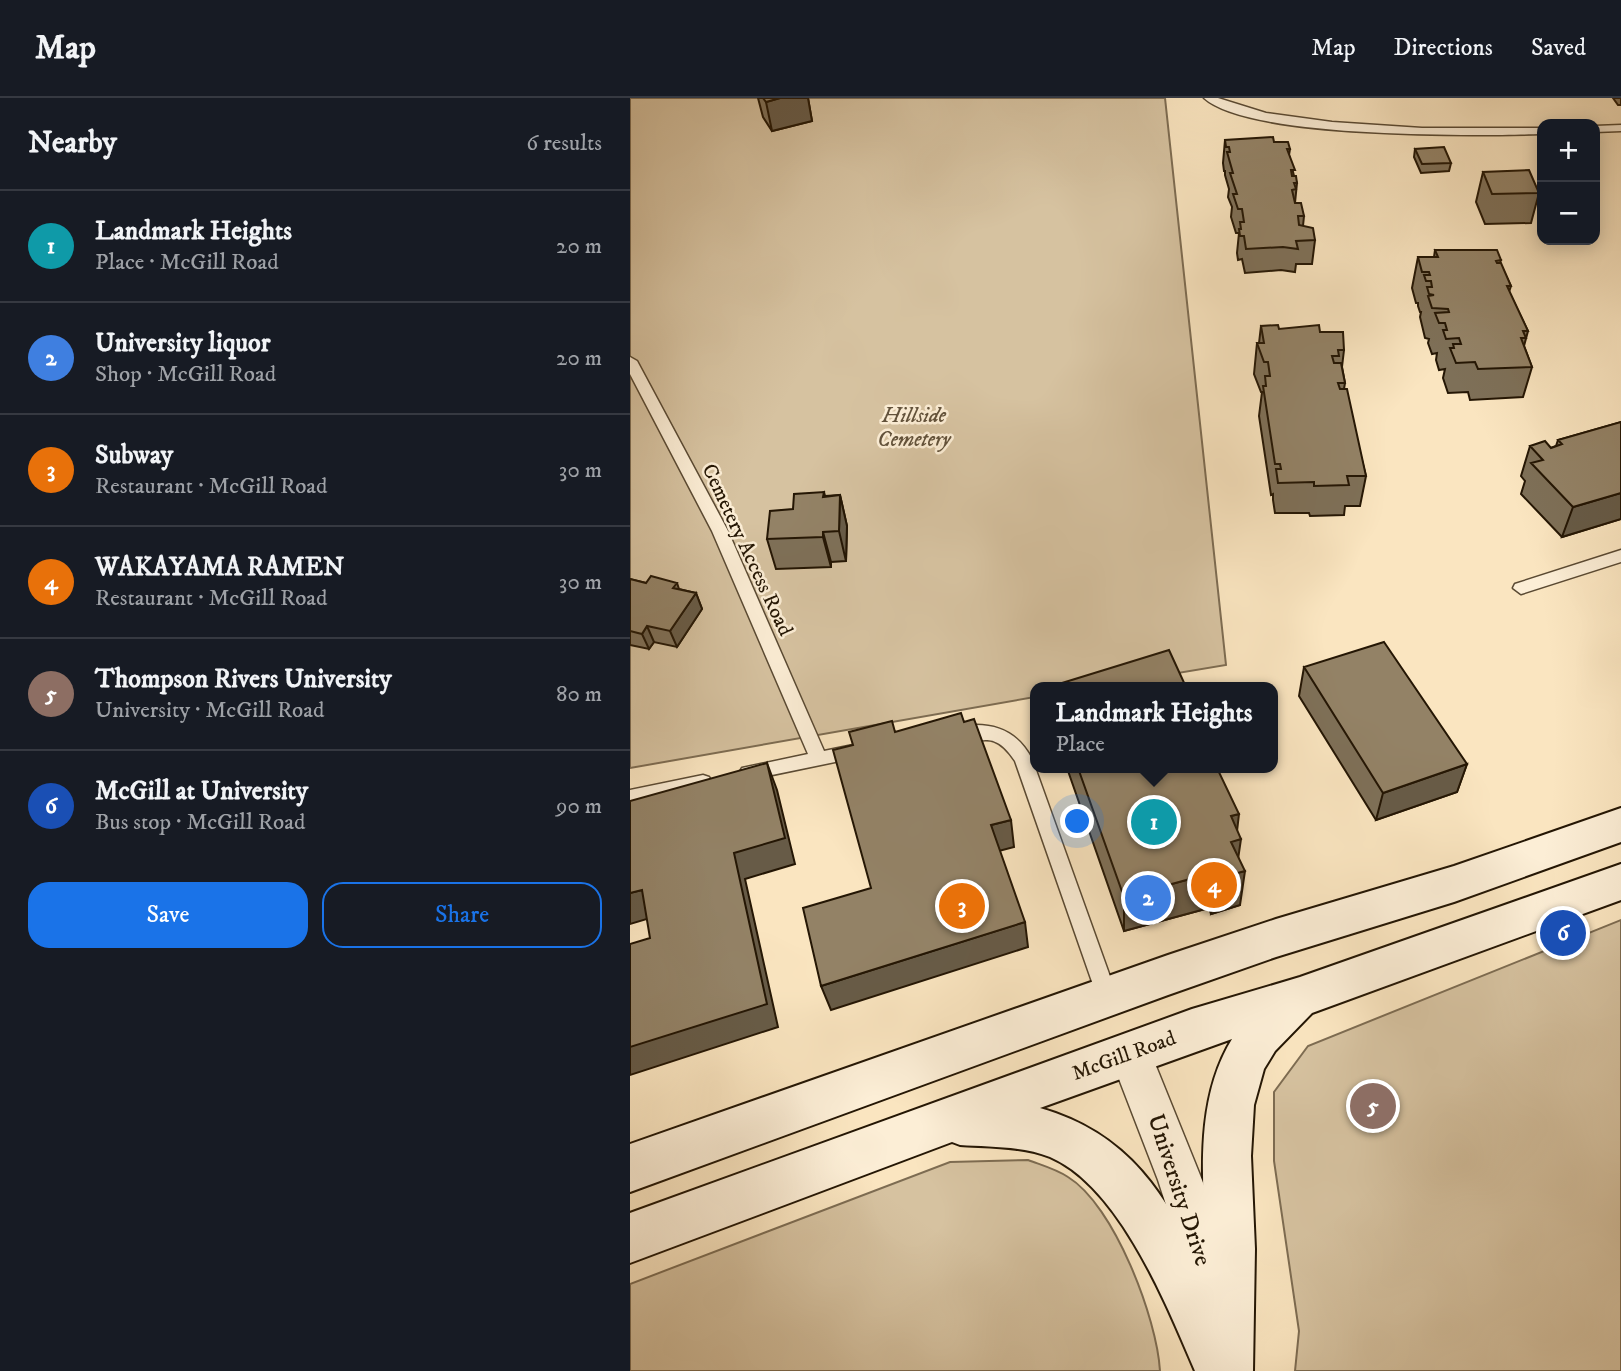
<!DOCTYPE html>
<meta charset="utf-8">
<style>
body{margin:0;font-family:"IM FELL DW Pica",serif;background:#242831;color:#f1f3f6}
.controls{position:absolute;right:21px;top:21px;display:grid;overflow:hidden;border-radius:14px;box-shadow:0 4px 18px #0003}
.controls button{width:63px;height:63px;display:grid;place-items:center;padding:0;border:0;border-bottom:2px solid #363941;background:#171b24;color:#f1f3f6;font:35px sans-serif}
.you{position:absolute;left:448px;top:724px;width:24px;height:24px;margin:-18px;border:5px solid #fff;border-radius:50%;background:#1a73e8;box-shadow:0 0 0 10px #1a73e833}
.badge{display:grid;place-items:center;width:46px;height:46px;border-radius:50%;background:#1a73e8;color:#fff;font-size:23px;font-weight:700}
.pin{position:absolute;translate:-50% -50%;border:4px solid #fff;box-shadow:0 2px 7px #0006}
.popup{position:absolute;left:400px;top:584px;width:248px;height:91px;box-sizing:border-box;display:grid;place-content:center;border-radius:14px;background:#171b24;filter:drop-shadow(0 2px 5px #0005);font-size:23px;white-space:nowrap;color:#9ea1a6}
.popup b{font-size:26px;color:#f1f3f6}
.popup::after{content:'';position:absolute;left:50%;top:100%;margin-left:-14px;border:14px solid transparent;border-top-color:#171b24}
.list{margin:0;padding:0;list-style:none}
h2{display:flex;justify-content:space-between;align-items:center;height:91px;margin:0;padding:0 28px;font-size:30px}
h2 small{font-size:23px;font-weight:400;color:#9ea1a6}
.list li{display:grid;grid-template-columns:46px 1fr auto;gap:21px;align-items:center;box-sizing:border-box;height:112px;padding:0 28px;border-top:2px solid #363941}
.list b{display:block;font-size:26px;white-space:nowrap}
.list p{margin:0;font-size:23px;white-space:nowrap;color:#9ea1a6}
.list em{font-size:23px;font-style:normal;color:#9ea1a6}
.actions{display:flex;gap:14px;padding:21px 28px}
.actions a{flex:1;padding:16px 0;border:2px solid #1a73e8;border-radius:21px;text-align:center;font-size:24px;color:#1a73e8}
.actions .main{background:#1a73e8;color:#fff}
.map{position:relative;flex:none;width:991px;height:1273px;overflow:hidden}
header{display:flex;align-items:center;gap:42px;box-sizing:border-box;height:98px;padding:0 35px;background:#171b24;border-bottom:2px solid #363941}
header strong{font-size:33px}
nav{display:flex;gap:38px;margin-inline-start:auto;font-size:24px}
main{display:flex}
aside{flex:1;background:#171b24}
.map>svg:first-child{display:block}
.green{fill:#d6c2a0;stroke:#7d6c52;stroke-width:2}
.lines{fill:none;stroke-linecap:round;stroke-linejoin:round}
.lane-casing{stroke:#5a4a33;stroke-width:3}
.street-casing{stroke:#5a4a33;stroke-width:3}
.secondary-casing{stroke:#241604;stroke-width:4}
.lane{fill:#fceed6;fill-rule:evenodd}
.street{fill:#fceed6;fill-rule:evenodd}
.secondary{fill:#fceed6;fill-rule:evenodd}
.wall{fill:#7e7058;stroke:#241604;stroke-width:2}
.shaded-wall{fill:#675b47;stroke:#241604;stroke-width:2}
.building{fill:#938266;stroke:#241604;stroke-width:2}
.labels{text-anchor:middle;dominant-baseline:central;stroke-width:5;stroke-linejoin:round;paint-order:stroke}
.park-label{font-size:21px;font-style:italic;fill:#62523b;stroke:#fceed6}
.street-label{font-size:21px;fill:#241604;stroke:#fceed6}
.near-street-label{font-size:24px;fill:#241604;stroke:#fceed6}
</style>
<header>
<strong>Map</strong>
<nav><a>Map</a><a>Directions</a><a>Saved</a></nav>
</header>
<main>
<aside>
<h2>Nearby<small>6 results</small></h2>
<ul class="list">
<li><span class="badge" style="background:#0f9aa8">1</span><div><b>Landmark Heights</b><p>Place · McGill Road</p></div><em>20 m</em></li>
<li><span class="badge" style="background:#3f7fe0">2</span><div><b>University liquor</b><p>Shop · McGill Road</p></div><em>20 m</em></li>
<li><span class="badge" style="background:#e8710a">3</span><div><b>Subway</b><p>Restaurant · McGill Road</p></div><em>30 m</em></li>
<li><span class="badge" style="background:#e8710a">4</span><div><b>WAKAYAMA RAMEN</b><p>Restaurant · McGill Road</p></div><em>30 m</em></li>
<li><span class="badge" style="background:#8d6e63">5</span><div><b>Thompson Rivers University</b><p>University · McGill Road</p></div><em>80 m</em></li>
<li><span class="badge" style="background:#1a4fb4">6</span><div><b>McGill at University</b><p>Bus stop · McGill Road</p></div><em>90 m</em></li>
</ul>
<div class="actions"><a class="main">Save</a><a>Share</a></div>
</aside>
<div class="map">
<svg width="991" height="1273" viewBox="0 0 991 1273">
<rect width="100%" height="100%" fill="#fae5c0"/>
<filter id="stains"><feTurbulence type="fractalNoise" baseFrequency=".00286" numOctaves="4"/><feColorMatrix values="0 0 0 0 .2 0 0 0 0 .09 0 0 0 0 .02 0 0 0 .5 -.17"/></filter>
<radialGradient id="worn" r=".72"><stop offset=".6" stop-color="#630" stop-opacity="0"/><stop offset="1" stop-color="#630" stop-opacity=".3"/></radialGradient>
<path class="green" d="M0 0H535L596 567 464 589H405V599L0 670Z
M991 822V1273H665L669 1233 644 1063V994L678 948Z
M398 1062C411 1067 426 1071 438 1079 484 1107 527 1220 530 1273H0V1186L320 1064Z"/>
<g class="lines">
<g class="lane-casing">
<path id="lane" d="M574 0H588L636 15 702 24 792 30H912V36C847 38 619 41 574 0Z
M991 27V33L965 34V28Z
M0 259 7 263 98 433 194 653 228 646 234 648 237 653 234 658 118 682 112 680 109 675 112 670 178 656 82 433 0 276Z
M991 452V464L891 496 883 490 885 486Z
M346 627C372 627 390 638 402 661L487 898 484 905 477 907 470 905 467 898 385 663C360 625 347 652 318 642L315 637 318 632Z
M73 677 79 679 82 684 79 689 0 706V692Z"/>
</g>
<g class="street-casing">
<path id="street" d="M500 935 515 941 572 1082 595 1147 619 1273H571L549 1147 528 1082 479 955 485 941Z"/>
</g>
<g class="secondary-casing">
<path id="secondary" d="M991 710V744L824 804 646 859 538 897 0 1094V1046L538 857 646 821 824 768Z
M991 766V802L682 915 645 953 634 971 624 1007 621 1058 625 1151 623 1273H565C537 1208 490 1089 420 1059 393 1048 359 1049 330 1047L322 1044 0 1165V1115L562 911 670 879ZM602 941C559 1012 577 1099 575 1177 536 1098 501 1036 410 1010Z"/>
</g>
<use href="#lane" class="lane"/>
<use href="#street" class="street"/>
<use href="#secondary" class="secondary"/>
</g>
<path class="wall" d="M128 0H178L182 23 142 33 133 19Z
M983 0H991V7H988Z
M595 42 644 44 660 51 659 57 664 78 667 85 665 105 674 118 673 128 685 142 682 166H666L665 174 651 172 615 175 612 161 608 162 607 155 609 135H606L601 119 602 109 598 99 599 91 595 77V73H594L593 65Z
M785 51 821 65 819 73 791 75 784 59Z
M853 74 909 95 901 125 855 126 846 104Z
M805 152 871 162 870 165 881 188 879 194 898 233 894 248 902 269 893 299 840 302 838 294 818 295 813 280 815 271 809 272 806 262 807 255 802 256 798 245 799 241 795 240 790 219 791 214H790L788 208V205H786L782 190 788 159H804Z
M631 228 649 231 690 234 714 252 712 269 715 285 714 291 736 378 730 408H715L714 417 680 418 679 415H645L643 402V396L641 397 629 318 632 294H631L624 276 627 245H629Z
M991 324V421L932 439 891 396 895 383 891 378 900 348 921 350 926 348 928 342Z
M194 394 195 398 210 397 217 428 216 463 201 464V469L146 471 137 441 163 411Z
M0 481 16 485H47L49 491 66 495 72 511 47 549 24 544 19 551 0 547Z
M674 569 837 666 827 694 746 722 669 598Z
M437 670H587L607 733 610 807 581 816 579 810 494 833Z"/>
<path class="shaded-wall" d="M150 0H178L182 23 142 33 136 4Z
M991 395V421L932 439 943 409Z
M210 397 217 428 216 463 209 433Z
M193 434 201 464V469L193 439Z
M66 495 72 511 47 549 40 533Z
M17 528 24 544 19 551 12 536Z
M137 665 147 692 165 766 115 781 148 929 0 977V949Z
M837 666 827 694 746 722 753 695Z
M609 716 606 742 611 741 606 775 615 773 610 807 581 816 585 781 601 718Z
M381 722 384 749 365 754 361 727Z
M582 775 579 810 494 833V799Z
M12 792 27 818 0 826V795Z
M395 824 398 849 201 912 191 888Z"/>
<path class="building" d="M133 0H150L136 4Z
M643 39 644 44H658L660 51H657L665 72H661L662 78H666L667 85H664L666 91 662 92 665 105H671L674 118H668L669 127 683 130 685 142 666 143 668 151 653 149 616 151 614 138H610L609 131H611L610 124H614L612 111H608L603 96H607L600 75H603L597 54H600L599 49H596L595 42Z
M814 49 821 65 792 66 785 51Z
M899 72 909 95 862 96 853 74Z
M805 152H867L871 162 866 163 867 165H871L881 188H877L898 233H893L896 240H891L902 269 848 271 845 264 826 265 820 250H824L823 246H831L829 240 816 241 813 232H817L815 225H809L805 215 819 214 818 211 802 210 798 198 804 197 799 196 797 189H802L801 183H796L794 177H800L799 174H792L788 159H808Z
M648 227 649 231 689 227 690 234H713L714 252H708L709 258H702L704 265H711L715 285H708L710 291H717L736 378H717L719 387 684 388V384L648 385 646 371H651L650 366H645L633 288H636L635 278H640L638 264H634L627 245H634L631 228Z
M991 324V395L943 409 901 365 913 362 900 348 915 343 921 350 932 346 928 342Z
M194 394 193 399 210 397 209 433 193 434V439L137 441 140 413 163 411 164 396Z
M21 478 47 485 43 490 66 495 40 533 17 528 12 536 0 533V481L16 485Z
M754 544 837 666 753 695 674 569Z
M539 552 556 589H419Z
M331 615 334 624 344 621 381 722 361 727 395 824 191 888 173 810 241 790 203 652 223 647 219 634 262 623 265 634Z
M137 665 155 740 104 755 137 906 0 949V846L20 840 12 792 0 795V703Z
M448 670H587L609 716 601 718 611 741 601 744 615 773 585 781 582 775 494 799Z"/>
<g class="labels">
<g class="park-label">
<text x="284" y="318">Hillside<tspan x="284" dy="24">Cemetery</tspan></text>
</g>
<g class="street-label">
<text transform="translate(117 452) rotate(65)">Cemetery Access Road</text>
<text transform="translate(494 958) rotate(-20)">McGill Road</text>
</g>
<g class="near-street-label">
<text transform="translate(549 1092) rotate(72)">University Drive</text>
</g>
</g>
<rect width="100%" height="100%" filter="url(#stains)"/>
<rect width="100%" height="100%" fill="url(#worn)"/>
</svg>
<div class="controls">
<button>+</button>
<button>−</button>
</div>
<div class="you"></div>
<div class="pin badge" style="left:524px;top:724px;background:#0f9aa8">1</div>
<div class="popup"><b>Landmark Heights</b>Place</div>
<div class="pin badge" style="left:518px;top:800px;background:#3f7fe0">2</div>
<div class="pin badge" style="left:332px;top:808px;background:#e8710a">3</div>
<div class="pin badge" style="left:584px;top:787px;background:#e8710a">4</div>
<div class="pin badge" style="left:743px;top:1008px;background:#8d6e63">5</div>
<div class="pin badge" style="left:933px;top:835px;background:#1a4fb4">6</div>
</div>
</main>
